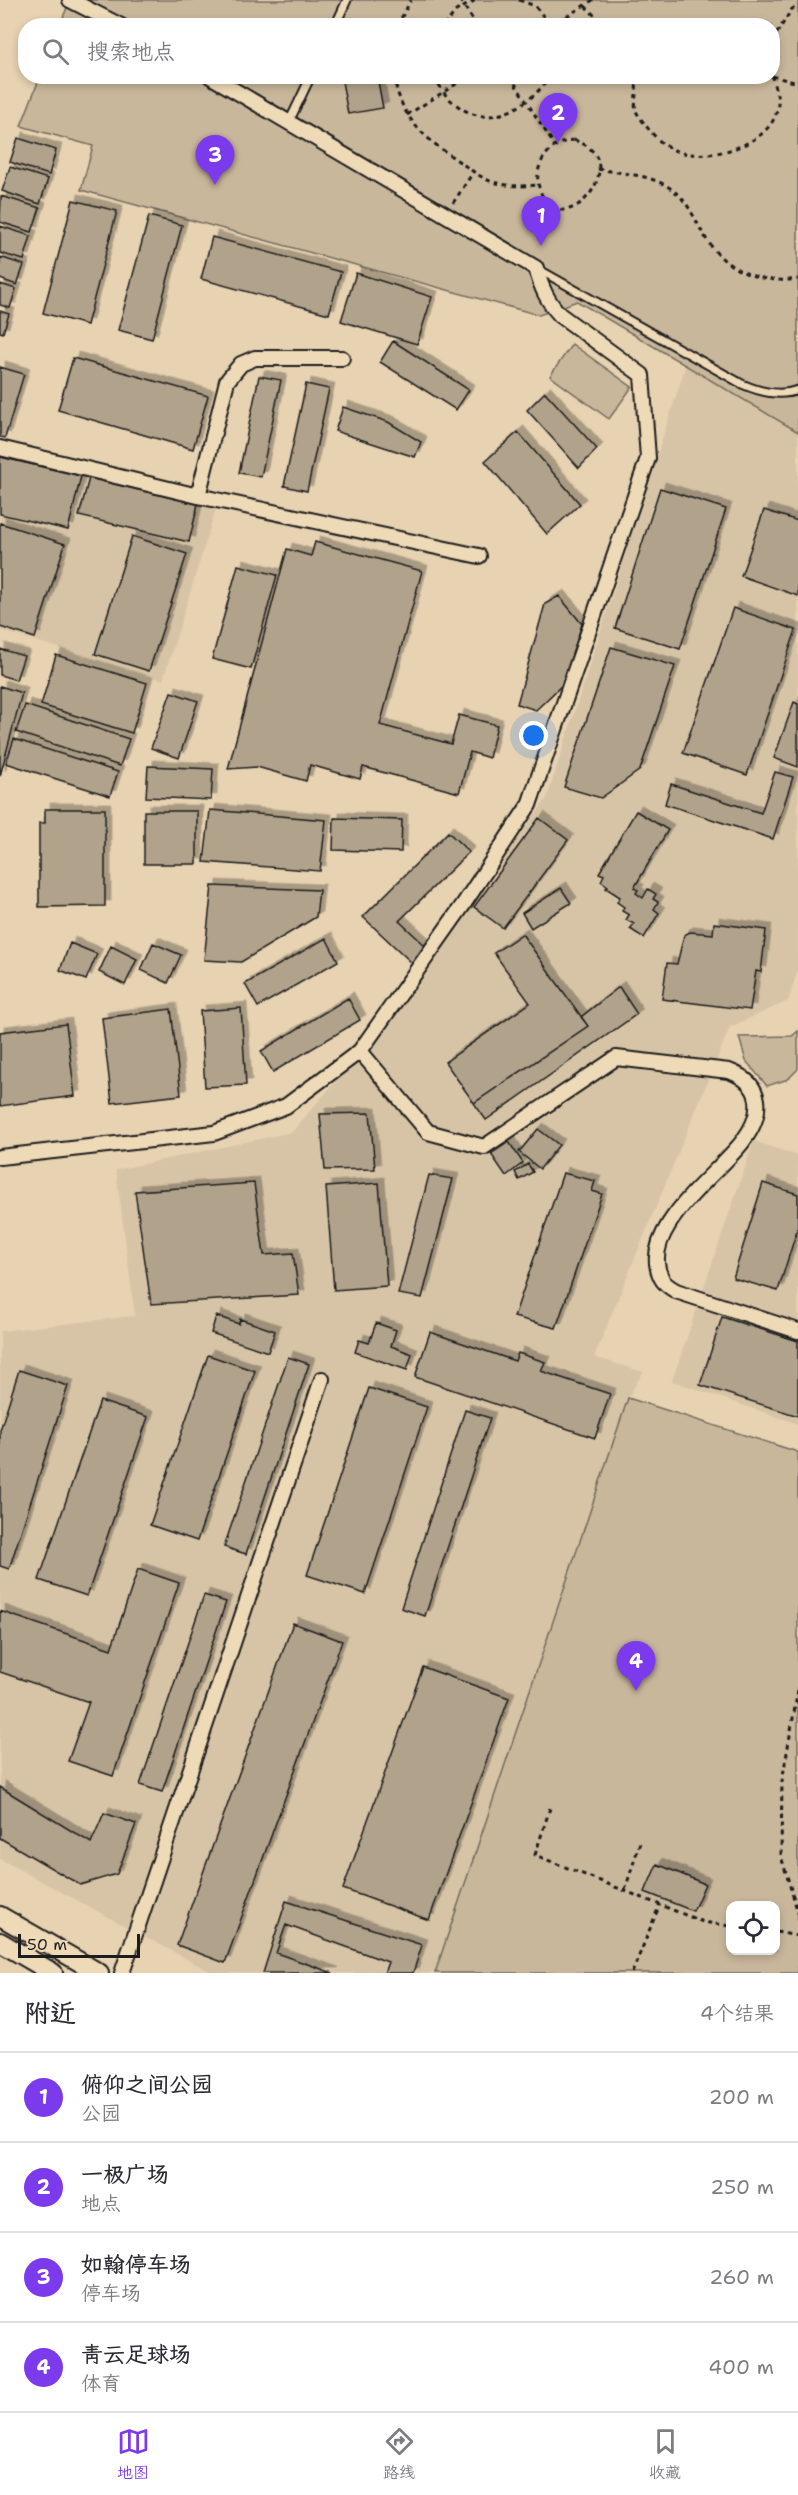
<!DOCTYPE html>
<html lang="zh">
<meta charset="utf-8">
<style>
body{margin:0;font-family:"Shantell Sans","LXGW WenKai TC",sans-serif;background:#f7f7f7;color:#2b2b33}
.controls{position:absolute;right:18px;bottom:18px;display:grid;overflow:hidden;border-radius:12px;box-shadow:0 3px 9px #0003}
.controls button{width:54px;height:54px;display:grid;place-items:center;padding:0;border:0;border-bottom:2px solid #e1e1e2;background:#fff;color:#2b2b33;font:30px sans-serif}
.scale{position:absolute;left:18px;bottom:15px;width:122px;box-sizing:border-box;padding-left:6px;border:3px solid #1c1c1c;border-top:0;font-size:16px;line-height:21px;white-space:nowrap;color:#1c1c1c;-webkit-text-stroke:4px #efdab8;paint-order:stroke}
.you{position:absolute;left:534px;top:736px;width:21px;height:21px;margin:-15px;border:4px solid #fff;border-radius:50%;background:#1a73e8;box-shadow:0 0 0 9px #1a73e833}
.badge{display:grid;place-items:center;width:39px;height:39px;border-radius:50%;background:#7c3aed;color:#fff;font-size:20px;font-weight:700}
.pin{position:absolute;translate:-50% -50px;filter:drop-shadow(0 2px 3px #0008)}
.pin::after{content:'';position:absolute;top:32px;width:21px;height:18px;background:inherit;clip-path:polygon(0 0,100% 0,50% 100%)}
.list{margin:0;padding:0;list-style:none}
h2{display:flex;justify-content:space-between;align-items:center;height:78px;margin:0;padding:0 24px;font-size:26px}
h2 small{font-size:20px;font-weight:400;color:#7c7c81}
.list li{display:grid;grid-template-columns:39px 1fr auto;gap:18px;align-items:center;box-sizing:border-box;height:90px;padding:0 24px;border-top:2px solid #e1e1e2}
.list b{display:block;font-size:22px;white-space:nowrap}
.list p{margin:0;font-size:20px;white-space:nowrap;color:#7c7c81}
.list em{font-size:20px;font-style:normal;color:#7c7c81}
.icon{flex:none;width:33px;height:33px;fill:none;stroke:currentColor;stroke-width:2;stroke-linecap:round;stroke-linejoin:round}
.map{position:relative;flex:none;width:798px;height:1973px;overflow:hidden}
.search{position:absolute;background:#fff;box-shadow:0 3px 9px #0003;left:18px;right:18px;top:18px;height:66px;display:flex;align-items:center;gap:15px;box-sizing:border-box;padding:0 21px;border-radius:24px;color:#7c7c81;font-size:22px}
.sheet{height:438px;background:#fff}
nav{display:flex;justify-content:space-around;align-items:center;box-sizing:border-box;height:84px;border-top:2px solid #e1e1e2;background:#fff;font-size:16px;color:#7c7c81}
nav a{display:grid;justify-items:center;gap:3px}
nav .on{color:#7c3aed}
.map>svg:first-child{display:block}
.built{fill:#d7c4a6}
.green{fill:#c9b79c;stroke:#726a5c;stroke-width:1.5;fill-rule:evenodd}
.building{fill:#b1a28b;stroke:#1c1c1c;stroke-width:1.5;filter:url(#shadow)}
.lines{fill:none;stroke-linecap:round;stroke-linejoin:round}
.lane-casing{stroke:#1c1c1c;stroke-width:11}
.street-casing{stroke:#1c1c1c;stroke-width:18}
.secondary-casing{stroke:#1c1c1c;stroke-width:22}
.path{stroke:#1c1c1c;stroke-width:3;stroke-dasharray:4.5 4.5;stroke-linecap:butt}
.lane{stroke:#efdab8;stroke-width:7}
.street{stroke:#efdab8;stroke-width:14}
.secondary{stroke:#efdab8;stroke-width:18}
</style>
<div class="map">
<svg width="798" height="1973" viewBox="0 0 798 1973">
<defs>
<filter id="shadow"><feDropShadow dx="5.5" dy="-5.5" stdDeviation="0" flood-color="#0004"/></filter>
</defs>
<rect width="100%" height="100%" fill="#e7d2b2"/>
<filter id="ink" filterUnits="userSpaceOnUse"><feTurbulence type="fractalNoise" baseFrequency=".0167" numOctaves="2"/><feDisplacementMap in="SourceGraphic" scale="12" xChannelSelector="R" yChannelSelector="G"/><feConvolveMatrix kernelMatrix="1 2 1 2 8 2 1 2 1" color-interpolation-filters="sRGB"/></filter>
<g filter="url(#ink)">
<path class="built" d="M686 365 798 432V969L788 1001 730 1027 594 1357 643 1372 628 1398 435 1973H213L0 1859V1331L135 1316 116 1170 292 1132 385 1024 547 798Z
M0 453 217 505 163 680 0 630Z
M754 1141 798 1156V1424L672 1381Z"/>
<path class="green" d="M70 0H798V432L577 301 539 315 81 190 93 146 21 126 40 77 772 76V26L60 25Z
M572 344 632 387 609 419 550 376Z
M798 1031V1069L788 1079 767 1086 746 1061 739 1037 792 1036Z
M628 1398 798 1452V1973H435ZM730 1906H776V1950H730Z"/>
<path class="building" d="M341 76H377L383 108 348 114Z
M18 138 56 150 49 175 10 162Z
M10 167 48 179 40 204 2 191Z
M1 196 40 208 32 232 0 222Z
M73 200 117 211 87 325 43 313Z
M149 216 182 225 152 339 118 330Z
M0 226 31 236 24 260 0 253Z
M212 237 341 272 329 314 201 279Z
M0 257 24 265 17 285 0 279Z
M356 273 432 297 417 344 341 321Z
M0 284 16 289 10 308 0 305Z
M0 311 9 314 3 333 0 332Z
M393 341 469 390 456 410 380 362Z
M73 358 208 396 193 449 58 410Z
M0 367 24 374 5 438 0 437Z
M259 376 281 380 261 477 239 473Z
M306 384 329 389 307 491 284 486Z
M545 392 597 449 579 468 527 410Z
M343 407 388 422 421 442 415 457 335 431Z
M518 432 580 504 547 534 485 461Z
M0 457 81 476 68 530 0 514Z
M89 478 198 504 189 542 79 516Z
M660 488 726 509 680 649 615 628Z
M764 510 798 521V596L741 576Z
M0 523 65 544 35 638 0 627Z
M132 536 187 554 149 671 95 654Z
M315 542 422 571 380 725 451 744 459 715 497 725 489 758 470 752 459 793 363 767 360 779 310 765 306 781 257 767 228 769 287 549 311 556Z
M238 565 277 575 251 669 212 659Z
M559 596 582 624 564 683 536 710 517 704 545 604Z
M733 608 796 630 747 775 683 753Z
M611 647 675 666 640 770 601 798 564 787Z
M0 649 24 656 16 680 0 675Z
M56 655 147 683 132 733 41 705Z
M0 686 22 693 0 776Z
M171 692 198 701 179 758 151 748Z
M794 702 798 704V767L774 758Z
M25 705 129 739 120 766 16 732Z
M14 739 118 772 110 796 6 763Z
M148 766 213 769 211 800 146 797Z
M775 772 793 777 773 839 665 804 671 784 761 813Z
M45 809H105V906L39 907V823H45Z
M210 810 326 820 320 871 204 862Z
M144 811H197V864H144Z
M636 811 668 830 634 888 638 890 636 893 643 898 648 889 656 894 653 899 658 902 654 909 659 913 644 938 630 929 634 924 626 920 629 915 622 911 624 907 617 902 620 897 606 888 608 886 601 881 604 875 599 873Z
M334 818 402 820 401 852 333 850Z
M539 818 568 840 503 928 474 907Z
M448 832 469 852 399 921 428 948 412 963 363 917Z
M212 886 319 890 316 917 241 962 204 960Z
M561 888 571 903 531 928 522 913Z
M714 923 766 930 761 972 756 971 750 1010 662 999 667 963 677 964 684 935 690 932 713 934Z
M522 934 588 1026 474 1103 445 1062 530 1003 494 953Z
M326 938 338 961 258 1007 245 984Z
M70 943 97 954 86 980 60 970Z
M153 943 181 955 168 983 141 970Z
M111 946 137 959 125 985 99 972Z
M619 987 637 1014 486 1120 474 1103 588 1026 581 1017Z
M348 998 360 1020 273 1072 261 1051Z
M241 1008 246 1085 205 1087 200 1011Z
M171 1009 181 1095 112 1103 102 1018Z
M66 1024 75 1096 0 1106V1032Z
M370 1113 375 1169 325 1170 320 1114Z
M538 1129 559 1145 540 1169 519 1152Z
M509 1142 523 1163 506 1176 491 1154Z
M528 1164 533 1172 519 1180 515 1172Z
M563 1173 595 1181 592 1191 602 1194 556 1328 514 1317Z
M429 1175 453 1179 422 1298 398 1294Z
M254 1183 264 1255 293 1253 299 1295 151 1304 135 1191Z
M379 1183 387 1286 334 1290 326 1187Z
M763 1183 798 1194V1227L778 1291 733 1278Z
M216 1316 239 1324 240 1319 275 1331 268 1352 211 1333Z
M722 1317 798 1341V1416L700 1385Z
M376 1323 396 1330 391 1346 412 1354 407 1370 355 1352 359 1340 369 1343Z
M430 1332 515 1361 518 1353 545 1362 541 1371 610 1394 595 1438 415 1377Z
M208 1355 255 1371 197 1541 150 1525Z
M288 1357 309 1364 246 1554 224 1547Z
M19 1370 68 1386 9 1569 0 1566V1430Z
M369 1388 427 1407 365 1594 307 1575Z
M100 1401 148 1417 87 1596 39 1580Z
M465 1410 490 1418 425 1616 401 1608Z
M138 1569 179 1583 113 1776 68 1761 89 1702 0 1672V1611L111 1649Z
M204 1595 226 1602 162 1792 140 1785Z
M293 1623 342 1641 225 1963 177 1945Z
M423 1667 509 1698 429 1920 343 1889Z
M0 1787 91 1843 104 1813 136 1824 117 1874 80 1885 0 1838Z
M657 1864 705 1884 693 1911 645 1892Z
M286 1901 422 1945 413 1973H384L388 1962 286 1925 276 1953 333 1973H263Z"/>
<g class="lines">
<g class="lane-casing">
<path id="lane" d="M335 26 347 0
M289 122 311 76
M538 269 742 384C760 392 779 397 798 390"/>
</g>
<g class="street-casing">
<path id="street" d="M70 0 121 26
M0 448 198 496 479 556
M198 496 227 381 241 364 255 358H342
M360 1051 428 1132 484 1147 616 1058 729 1071C764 1084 764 1113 743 1141 720 1173 635 1231 662 1279 664 1284 671 1288 676 1291L798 1331
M0 1157 214 1133 286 1106 360 1051 463 905 529 805 648 458 642 375 560 315C547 301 541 287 536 268L210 76
M122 1973 322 1379"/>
</g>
<g class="secondary-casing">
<path id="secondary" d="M0 1916 99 1973
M0 1942 53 1973"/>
</g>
<path class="path" d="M460 0 477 26
M519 0 535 6 551 26
M585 6 605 26
M397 26 411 0
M444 26 456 11 476 0
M551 26 593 0
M772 41 792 9 798 6
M394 76C401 122 428 140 464 165 474 172 484 180 497 183 510 187 525 186 539 185
M436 76C440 90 447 98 458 106 491 131 530 105 551 76
M510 76 555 146
M637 76 635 110C645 125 657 143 674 150 707 164 781 144 778 99 777 92 773 84 772 76
M772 76 798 83
M407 115 469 76
M574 140C637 160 564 246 541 193 530 168 548 142 574 140Z
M598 169C624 174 651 174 673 190 692 205 696 225 709 243 729 273 764 284 798 279
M453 203 474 171
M798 1690 782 1781 781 1856 798 1913
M550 1808 535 1855 703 1922 730 1926
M625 1890 641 1839
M776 1932 798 1936
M632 1973 660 1904"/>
<use href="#lane" class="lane"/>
<use href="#street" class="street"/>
<use href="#secondary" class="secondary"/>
</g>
</g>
</svg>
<div class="controls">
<button><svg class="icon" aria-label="locate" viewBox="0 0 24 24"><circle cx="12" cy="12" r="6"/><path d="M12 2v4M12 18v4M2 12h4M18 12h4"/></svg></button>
</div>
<div class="scale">50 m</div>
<div class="you"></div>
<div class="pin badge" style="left:541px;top:246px">1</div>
<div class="pin badge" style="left:558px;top:143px">2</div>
<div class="pin badge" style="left:215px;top:185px">3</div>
<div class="pin badge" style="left:636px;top:1691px">4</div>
<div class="search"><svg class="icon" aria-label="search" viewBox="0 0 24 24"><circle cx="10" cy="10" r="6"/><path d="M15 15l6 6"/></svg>搜索地点</div>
</div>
<section class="sheet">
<h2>附近<small>4个结果</small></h2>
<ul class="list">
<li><span class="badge">1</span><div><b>俯仰之间公园</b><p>公园</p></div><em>200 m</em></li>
<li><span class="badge">2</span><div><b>一极广场</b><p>地点</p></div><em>250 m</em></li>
<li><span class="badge">3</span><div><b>如翰停车场</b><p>停车场</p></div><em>260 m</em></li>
<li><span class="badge">4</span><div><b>青云足球场</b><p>体育</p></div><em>400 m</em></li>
</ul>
</section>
<nav>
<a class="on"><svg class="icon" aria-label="map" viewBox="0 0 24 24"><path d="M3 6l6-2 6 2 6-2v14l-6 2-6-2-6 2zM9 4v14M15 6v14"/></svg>地图</a>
<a><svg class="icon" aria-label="directions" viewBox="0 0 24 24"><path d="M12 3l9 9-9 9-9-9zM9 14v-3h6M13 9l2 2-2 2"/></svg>路线</a>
<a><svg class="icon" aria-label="saved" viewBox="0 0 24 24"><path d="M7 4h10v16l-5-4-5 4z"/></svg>收藏</a>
</nav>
